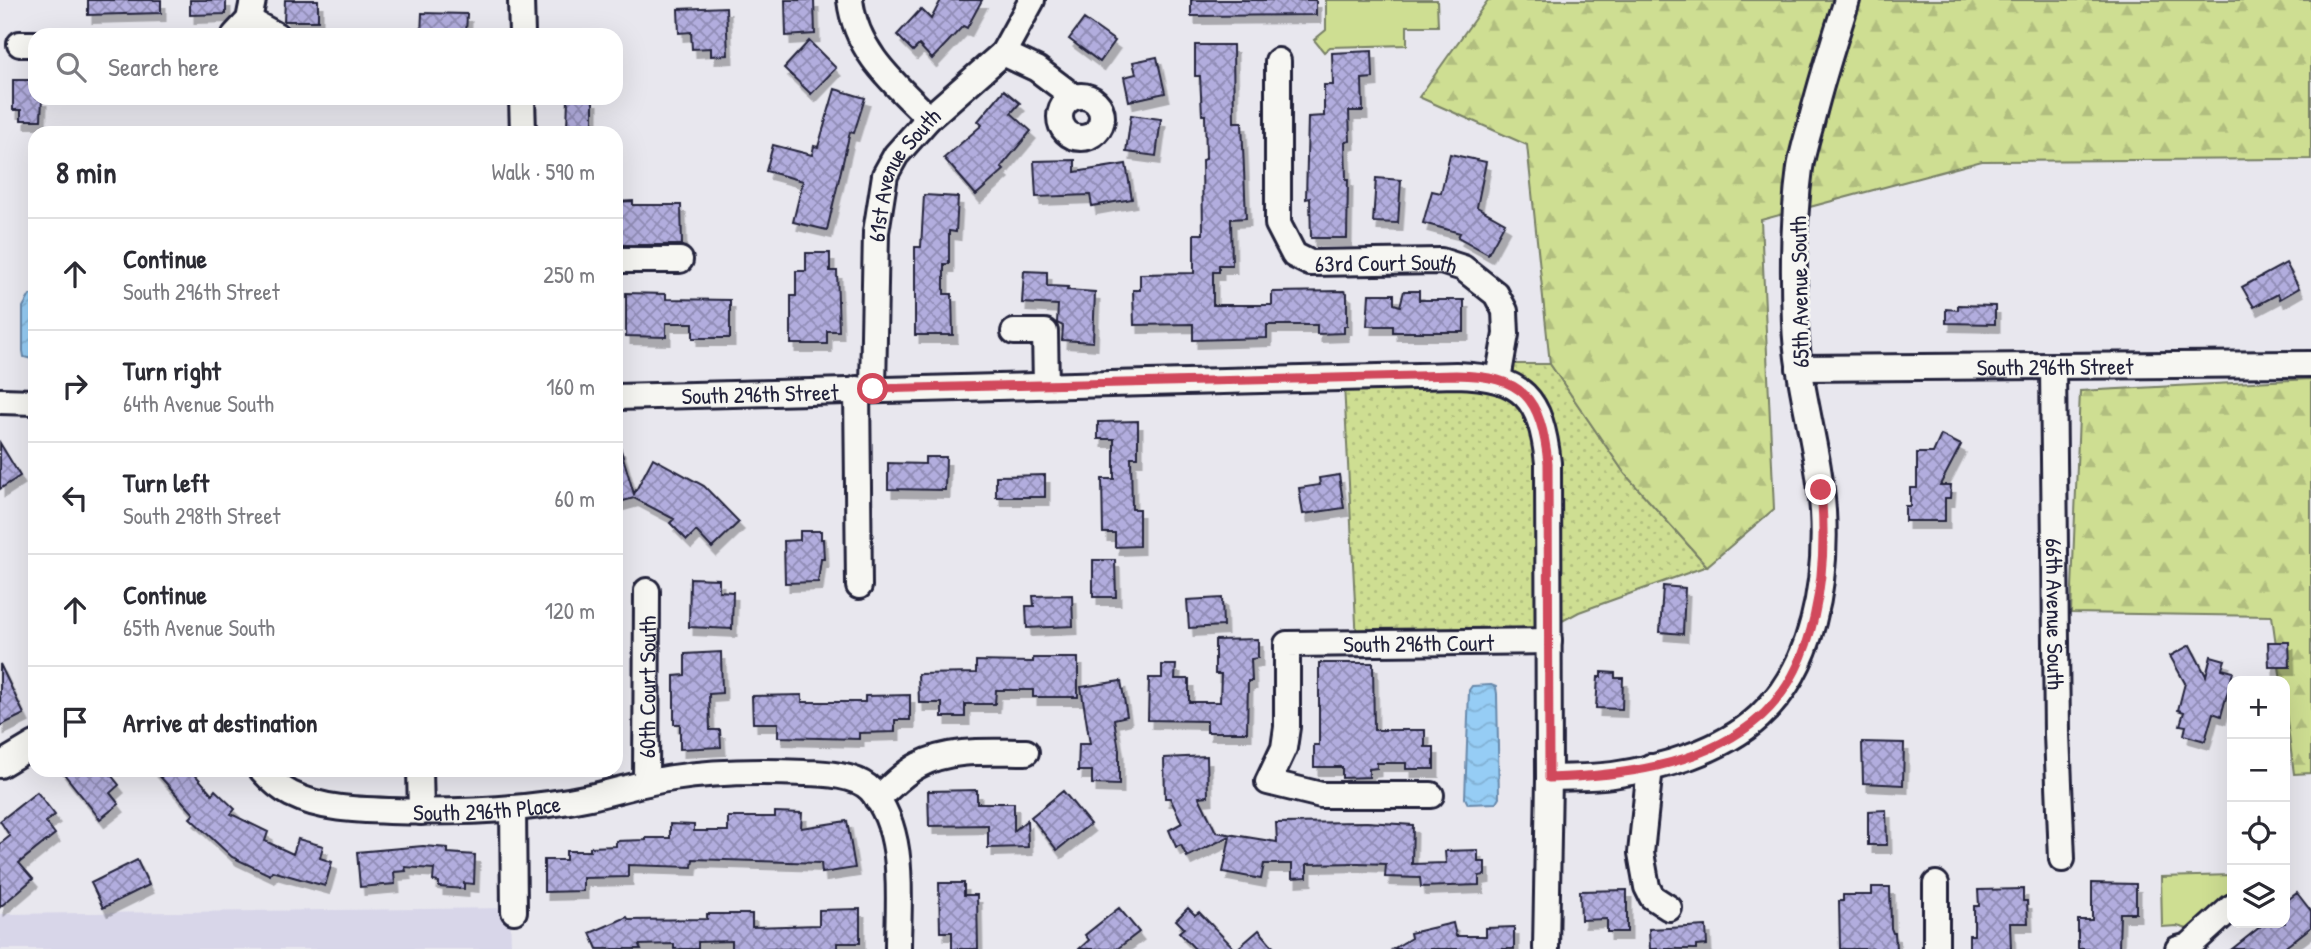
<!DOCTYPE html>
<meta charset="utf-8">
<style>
body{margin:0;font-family:"Patrick Hand",sans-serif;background:#f2f2f3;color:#2b2b33}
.controls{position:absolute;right:21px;bottom:21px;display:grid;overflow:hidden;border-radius:14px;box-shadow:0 7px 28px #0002}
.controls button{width:63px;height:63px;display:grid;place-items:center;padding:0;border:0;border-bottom:2px solid #e1e1e2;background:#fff;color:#2b2b33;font:35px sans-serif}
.stop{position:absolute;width:21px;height:21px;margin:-16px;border:5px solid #d1495b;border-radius:50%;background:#fff}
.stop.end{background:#d1495b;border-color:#fff;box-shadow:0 2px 7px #0008}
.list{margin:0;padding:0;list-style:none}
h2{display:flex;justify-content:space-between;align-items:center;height:91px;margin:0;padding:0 28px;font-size:30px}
h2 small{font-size:23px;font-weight:400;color:#7c7c81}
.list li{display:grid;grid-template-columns:46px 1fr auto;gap:21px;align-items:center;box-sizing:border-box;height:112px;padding:0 28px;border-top:2px solid #e1e1e2}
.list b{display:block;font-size:26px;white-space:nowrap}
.list p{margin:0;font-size:23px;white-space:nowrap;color:#7c7c81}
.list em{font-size:23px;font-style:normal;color:#7c7c81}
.icon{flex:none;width:38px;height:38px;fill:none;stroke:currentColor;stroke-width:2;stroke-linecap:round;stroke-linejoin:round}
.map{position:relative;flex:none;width:2311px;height:949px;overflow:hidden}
.search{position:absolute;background:#fff;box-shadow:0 7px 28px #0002;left:28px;top:28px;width:595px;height:77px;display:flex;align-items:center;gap:18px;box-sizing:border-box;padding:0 24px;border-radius:21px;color:#7c7c81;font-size:26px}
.panel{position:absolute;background:#fff;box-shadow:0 7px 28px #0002;left:28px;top:126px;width:595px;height:651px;border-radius:21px}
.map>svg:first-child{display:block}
.built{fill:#d8d6e9}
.grass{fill:url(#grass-dots);stroke:#788066;stroke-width:2}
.forest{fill:url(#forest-firs);stroke:#788066;stroke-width:2}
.green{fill:#cede92;stroke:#788066;stroke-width:2}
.water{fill:url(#water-waves);stroke:#6889ab;stroke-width:2}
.building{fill:url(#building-cross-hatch);stroke:#22223b;stroke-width:2;filter:url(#shadow)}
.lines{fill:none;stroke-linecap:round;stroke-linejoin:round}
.minor-casing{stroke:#22223b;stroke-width:30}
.minor{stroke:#f6f6f2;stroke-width:24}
.route{stroke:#d1495b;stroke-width:9}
.labels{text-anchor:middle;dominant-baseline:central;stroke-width:6;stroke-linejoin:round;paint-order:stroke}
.street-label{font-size:23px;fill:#22223b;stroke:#f6f6f2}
</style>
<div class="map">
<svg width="2311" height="949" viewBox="0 0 2311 949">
<defs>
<pattern id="grass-dots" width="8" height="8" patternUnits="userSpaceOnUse" patternTransform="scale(1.75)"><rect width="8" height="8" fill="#cede92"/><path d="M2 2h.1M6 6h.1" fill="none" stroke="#b1be7f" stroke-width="1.8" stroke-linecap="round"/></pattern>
<pattern id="forest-firs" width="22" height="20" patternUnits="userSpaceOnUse" patternTransform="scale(1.75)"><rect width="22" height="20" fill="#cede92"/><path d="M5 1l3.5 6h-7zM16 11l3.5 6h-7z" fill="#b1be7f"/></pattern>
<pattern id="water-waves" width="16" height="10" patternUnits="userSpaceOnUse" patternTransform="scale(1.75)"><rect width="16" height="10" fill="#96cdf5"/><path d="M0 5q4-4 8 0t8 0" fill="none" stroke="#81b0d3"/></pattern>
<pattern id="building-cross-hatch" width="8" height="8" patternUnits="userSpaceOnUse" patternTransform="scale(1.75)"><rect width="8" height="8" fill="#b2adde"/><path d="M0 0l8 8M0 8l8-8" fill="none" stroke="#908cb5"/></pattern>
<filter id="shadow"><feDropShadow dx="4.5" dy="8" stdDeviation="0" flood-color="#0004"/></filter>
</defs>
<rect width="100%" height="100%" fill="#e8e7ee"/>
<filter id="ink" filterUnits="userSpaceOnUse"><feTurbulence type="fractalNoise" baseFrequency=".0143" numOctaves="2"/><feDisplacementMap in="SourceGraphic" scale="14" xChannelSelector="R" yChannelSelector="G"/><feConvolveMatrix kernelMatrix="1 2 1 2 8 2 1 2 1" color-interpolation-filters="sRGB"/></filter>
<g filter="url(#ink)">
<path class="built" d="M510 908 511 949H0V914Z"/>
<path class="grass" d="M1343 364H1550L1625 474 1707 566 1579 612 1549 628V641L1357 643Z"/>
<path class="forest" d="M1488 0H2311V159L1982 161 1761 220 1774 509 1707 566 1625 474 1550 364 1527 145 1419 97Z
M2311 379V773L2294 774 2285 706V681H2281L2272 616 2071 613 2080 391Z"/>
<path class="green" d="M1326 0H1437L1438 26H1407V45L1330 47 1324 52 1314 40 1326 30Z
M2232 875 2231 894 2191 930 2177 926 2162 927 2161 877Z"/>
<path class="water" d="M30 295H35V360L24 357 23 351V307Z
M1491 685 1496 687 1497 694 1499 798 1496 803 1468 804 1465 798 1469 690 1472 686Z"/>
<path class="building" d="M88 0H161V13L88 15Z
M190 0H226V14L190 15Z
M285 0H318V21H284Z
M785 0H814L815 34 786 36Z
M941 0H982L967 28 963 26 932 59 919 45 913 51 897 35 921 9 931 19Z
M1191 0H1316V15L1191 16Z
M726 7 728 55 711 56V48L692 49 691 32 679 33 678 9Z
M422 13 467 14 466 35H421Z
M1084 19 1115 41 1100 62 1069 39Z
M809 41 836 68 811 94 784 68Z
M1195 45H1233L1234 122H1242L1246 218 1231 219 1232 265H1219V272H1213V305H1272V292L1344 291 1347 293V326H1344V333L1317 334V325H1267V338L1193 340V324L1134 325 1133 290H1140V274L1194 273V234H1203L1202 160 1206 159 1205 115H1202L1200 76H1195Z
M1372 51 1373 78 1362 79 1363 111H1349L1350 141 1345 142 1346 179H1348L1347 238H1311L1310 198 1306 199 1308 117 1324 116V85H1333L1332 53Z
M1157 57 1165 93 1129 101 1124 77 1136 74 1133 62Z
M13 80H35V98H42L41 120H21V110H13Z
M835 89 865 98 854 133 850 132 827 230 793 222 803 181 766 171 773 145 812 155 814 146 818 147Z
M1004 90 1020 103 1011 113 1031 131 1001 167 1004 170 976 195 944 158 982 125 978 121Z
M568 98H593V128H567Z
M1131 115 1161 119 1156 156 1126 152Z
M1450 154 1486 162 1477 207 1505 223 1488 254 1458 237 1460 233 1423 223 1432 191 1441 193Z
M1075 160V172L1126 164 1132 199 1092 206 1090 195 1036 197 1034 161Z
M1376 178 1401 180 1398 223 1373 222Z
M924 195 958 197 956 232 949 231V264H944V294H952L953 335H915V247H921Z
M633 201V205H681L682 245H616V202Z
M806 253H830V271H837L839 331H827V344H791V296H796V271H806Z
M2286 263 2299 288 2280 299 2278 294 2254 307 2242 287Z
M1024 271 1047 272V286L1068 287 1067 290 1095 292 1093 342 1062 340 1063 326 1057 323 1058 305 1022 303Z
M1404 291H1419V300H1464V332H1393V326H1367L1369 294H1394V304L1400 306Z
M626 293 666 294V299L730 300V338H693V323H666V337L626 336Z
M1958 305 1995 306V324L1946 323V309L1958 310Z
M1138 421V457H1131L1132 509H1139V546L1115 547V533H1103L1102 479H1114V439H1098V422Z
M1941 435 1961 445 1940 485H1951L1950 498H1945V521H1905V506H1910V488H1917V453H1933Z
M0 443 20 476 0 489Z
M616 447H620L634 494 653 458 704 486 739 522 712 548 696 531 687 540 670 523 674 519 634 498 616 503Z
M925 457H946L945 490 888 489V463L925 464Z
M1045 475V497H996V476Z
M1339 475 1344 508 1303 514 1299 488 1320 485 1319 478Z
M800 531H821V539H823L824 559H821L818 582 785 583 784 541 800 540Z
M1093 560H1115L1116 597H1093Z
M690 578 719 579V591L733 592 732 629 689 627Z
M1663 586 1685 588 1683 634 1660 632Z
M1072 595 1073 626 1027 628 1026 606H1034L1033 596Z
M1222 598 1223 626 1189 628 1187 600Z
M1258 639V658L1251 659 1252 681H1248L1247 732H1207V721L1148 720 1149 678H1162V665H1176L1175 679H1189V702H1220L1221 674H1215V640Z
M2268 642H2289L2290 667H2269Z
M2190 645 2206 676 2211 656 2225 660 2222 669 2233 672 2221 716 2213 713 2205 741 2184 735 2186 726 2180 725 2184 712 2178 710 2185 683 2170 656Z
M721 652 722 693 709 694 710 730H720L721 747 680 749V724H674V676L685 675V654Z
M1033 658H1078V697H1033V690H996L995 704H965V717H942V703H919L918 674 976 673V661L1033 662Z
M1319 663H1373L1374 730H1425V747H1434V769H1406V763H1377V768L1369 769V777L1342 778V767H1314V745H1319Z
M0 664 24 714 0 726Z
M1601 672 1615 673V678H1623L1622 709 1596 708 1598 677H1601Z
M1121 681 1127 716 1114 719 1119 750V785L1092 784V771H1078L1079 744H1090L1081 687Z
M802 695V702H865V696L910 695V720H895V732L859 733V739L778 737V723H753L752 696Z
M1862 742 1904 743 1903 785 1863 783Z
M1207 756 1208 796 1199 797 1216 832 1277 842 1276 823 1367 822 1413 825 1412 864 1446 863 1445 851 1478 850V862H1485V875L1479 876V885L1421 887 1420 878 1385 877 1386 864 1358 863 1307 864V877L1292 878V864H1264L1261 879 1223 872 1230 836 1187 857 1181 845 1176 847 1169 830 1182 823 1170 798H1165L1164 758Z
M61 770H107L119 785 110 793 119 804 100 819Z
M154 770H191L212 794 215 790 235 809 231 814 268 832 265 841 293 854 298 839 323 846 320 858 332 862 325 886 272 871 270 875 232 857 190 818 194 814Z
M977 790V803H1014V831L1027 820 1028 847 988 848V825L929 826 928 791Z
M1063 791 1090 824 1057 850 1031 817Z
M37 792 55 815 46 822 55 834 19 863 33 879 0 907V844L10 836 0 821Z
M1886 810 1887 845H1868V811Z
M775 812 802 813 801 828 847 821 855 868 822 873 821 863 693 859 692 867 628 865V877L583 878V891L544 892V860H566V851H590V847L616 846V841L646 840V838H670V824L694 825V831H728V817H775Z
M423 846 448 848V853L475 855 474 884 464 883V889L439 887V882L433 881 434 869 405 867 406 871 394 872 395 884 360 887 357 852Z
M137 860 149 885 103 908 91 883Z
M939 883H964V895H977L978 949H952V932H940Z
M2092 883 2136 884V913H2120L2119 949H2078V920H2092Z
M1872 887H1890L1891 928 1893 933H1895L1896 949H1840L1839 901H1843V895H1872Z
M2023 889V901H2027L2028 923H2010L2011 949H1969V935H1974V906H1979L1978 890Z
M1627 890V932H1607V919L1581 920 1580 891Z
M2297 893 2311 911V927L2283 949H2232L2265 923H2285V902Z
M1119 908 1139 932 1117 949H1079L1089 940 1085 935Z
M1188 908 1195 915 1199 912 1235 949H1195L1179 932 1184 928 1176 920Z
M860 909V943H837V949H732V941L698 942V949H674V944L639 945 641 949H597L590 933 627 917 629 920 707 919V914H752V927L819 925V910Z
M1453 923 1456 936H1486V928L1514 927V949H1393L1411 938 1410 933Z
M1706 926 1707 945 1696 946V949H1650L1649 929Z
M1259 930 1275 949H1237Z"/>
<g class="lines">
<g class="minor-casing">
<g id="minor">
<path d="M521 0 522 35"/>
<path d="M850 0C856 52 894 83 929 118"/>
<path d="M249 20 276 35"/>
<path d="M235 35 249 20 253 0"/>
<path d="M20 44H35"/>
<path d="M1003 53 1037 69 1074 97"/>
<path id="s1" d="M1278 61V224L1294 255 1310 263 1441 261 1463 268 1496 294 1505 311 1506 334 1498 379"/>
<circle cx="1081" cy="117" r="21"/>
<path d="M522 98 523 133"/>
<path d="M616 260H680"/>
<path d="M1014 332H1045L1046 385"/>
<path id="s2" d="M2053 367 2057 734 2062 859"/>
<path id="s3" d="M1799 368 2311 364"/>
<path d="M857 389 859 586"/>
<path id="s4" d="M873 389 876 232 885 175 896 155 929 118 1003 53 1032 0"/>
<path id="s5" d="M616 397 1456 375C1523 377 1541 397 1548 463L1549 778 1546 949"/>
<path d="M0 401 35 402"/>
<path d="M0 765 35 744"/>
<path d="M1650 767 1641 853 1647 887 1652 897 1669 908"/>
<path id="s6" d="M262 770C270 779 279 788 291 794 321 809 356 810 389 811 457 813 524 811 590 797 618 791 644 782 673 778 717 771 761 771 805 773 824 773 857 775 871 790 907 831 898 899 898 949"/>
<path d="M420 770 421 812"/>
<path d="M1549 778C1570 777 1592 778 1613 775 1662 768 1722 751 1759 717 1814 667 1827 581 1823 511 1819 447 1797 386 1795 322 1793 272 1793 219 1800 168 1802 155 1806 141 1810 127 1820 84 1834 42 1847 0"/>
<path id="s7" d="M646 783 647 591"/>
<path id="s8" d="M1431 795H1321L1268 782 1284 748 1287 727V644L1549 641"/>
<path d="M877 799C891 787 903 773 919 765 950 748 992 752 1026 752"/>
<path d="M513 808 514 911"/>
<path d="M1936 884V949"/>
<path d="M2178 949 2189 946 2232 907"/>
</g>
</g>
<use href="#minor" class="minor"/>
</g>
</g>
<g class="lines" filter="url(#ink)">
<path class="route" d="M873 389 1456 375C1523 376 1541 397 1548 463L1549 778C1619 776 1696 767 1753 723 1819 672 1828 566 1821 490"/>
</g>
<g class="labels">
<g class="street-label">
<text stroke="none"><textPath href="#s4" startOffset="222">61st Avenue South</textPath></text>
<text stroke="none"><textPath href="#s1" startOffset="292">63rd Court South</textPath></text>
<text transform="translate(1799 292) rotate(-91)">65th Avenue South</text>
<text stroke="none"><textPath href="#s3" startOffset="256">South 296th Street</textPath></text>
<text stroke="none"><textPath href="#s5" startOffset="144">South 296th Street</textPath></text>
<text stroke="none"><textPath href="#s2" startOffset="247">66th Avenue South</textPath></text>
<text stroke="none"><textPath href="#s8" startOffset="438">South 296th Court</textPath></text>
<text stroke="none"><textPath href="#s7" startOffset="96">60th Court South</textPath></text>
<text stroke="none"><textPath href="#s6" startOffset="236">South 296th Place</textPath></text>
</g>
</g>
</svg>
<div class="controls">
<button>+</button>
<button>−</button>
<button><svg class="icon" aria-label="locate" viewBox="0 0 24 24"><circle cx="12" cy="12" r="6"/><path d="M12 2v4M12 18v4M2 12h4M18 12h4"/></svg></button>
<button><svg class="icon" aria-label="layers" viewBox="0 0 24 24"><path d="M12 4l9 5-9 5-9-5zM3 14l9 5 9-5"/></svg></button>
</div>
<div class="stop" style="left:873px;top:389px"></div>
<div class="stop end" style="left:1821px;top:490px"></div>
<div class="search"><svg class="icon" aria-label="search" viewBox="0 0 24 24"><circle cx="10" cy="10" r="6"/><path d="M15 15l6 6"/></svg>Search here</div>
<section class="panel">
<h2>8 min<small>Walk · 590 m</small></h2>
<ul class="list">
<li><svg class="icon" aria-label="ahead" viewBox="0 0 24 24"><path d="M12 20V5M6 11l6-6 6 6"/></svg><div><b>Continue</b><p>South 296th Street</p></div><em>250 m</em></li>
<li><svg class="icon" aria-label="right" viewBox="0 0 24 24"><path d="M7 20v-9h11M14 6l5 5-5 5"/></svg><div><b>Turn right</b><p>64th Avenue South</p></div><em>160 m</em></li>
<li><svg class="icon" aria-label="left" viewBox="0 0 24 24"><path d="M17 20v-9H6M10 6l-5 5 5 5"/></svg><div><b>Turn left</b><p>South 298th Street</p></div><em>60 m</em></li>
<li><svg class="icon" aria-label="ahead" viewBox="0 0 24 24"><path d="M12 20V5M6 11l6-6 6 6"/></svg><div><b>Continue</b><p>65th Avenue South</p></div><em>120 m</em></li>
<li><svg class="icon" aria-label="arrive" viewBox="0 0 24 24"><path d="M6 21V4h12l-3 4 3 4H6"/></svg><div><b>Arrive at destination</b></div></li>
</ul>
</section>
</div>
